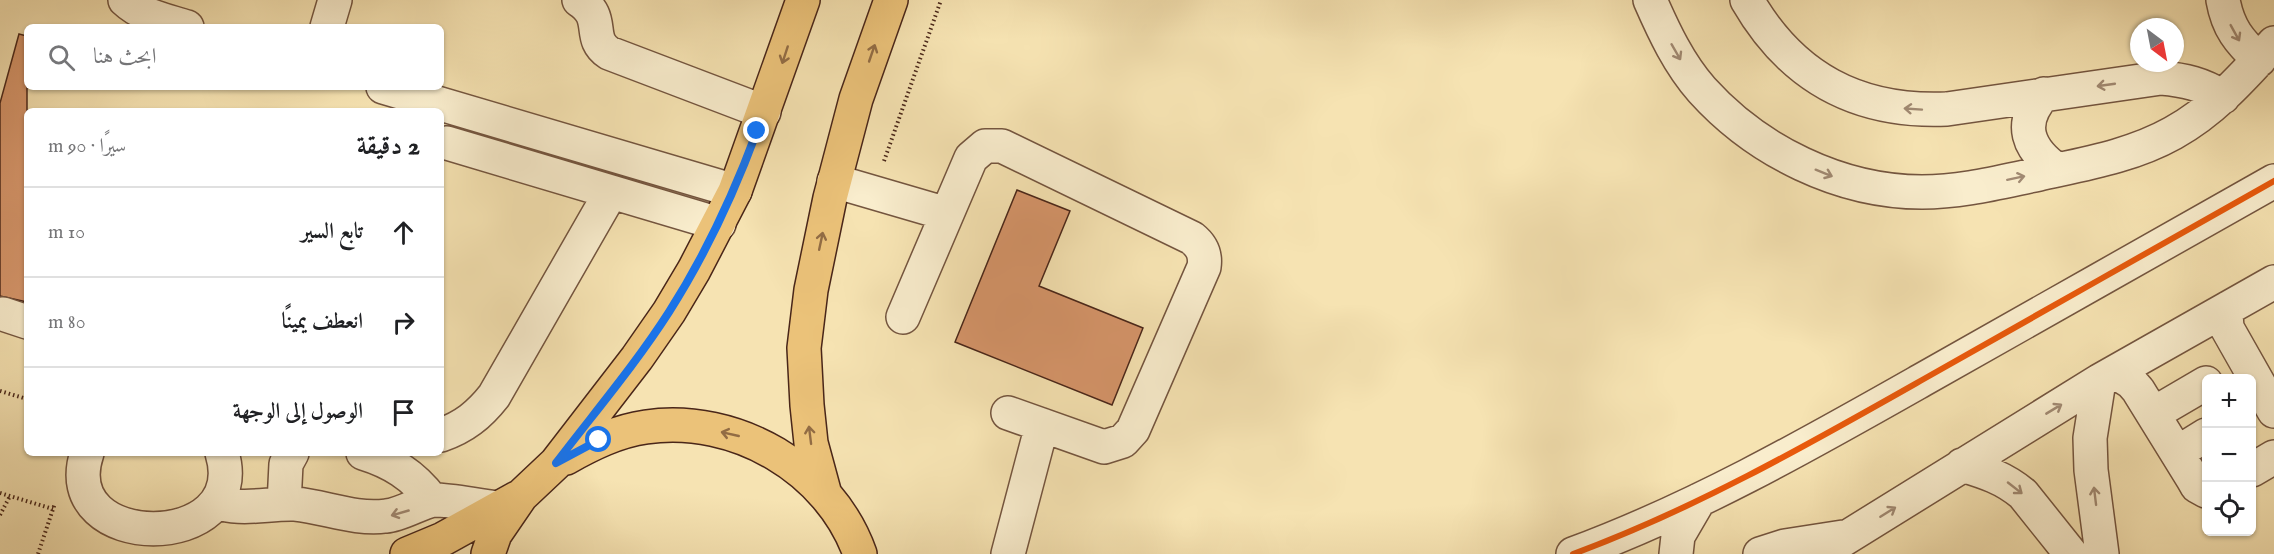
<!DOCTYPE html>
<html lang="ar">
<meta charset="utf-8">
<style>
body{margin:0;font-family:"IM FELL English",Amiri,serif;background:#f2f2f2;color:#202124;direction:rtl}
.controls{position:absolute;right:18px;bottom:18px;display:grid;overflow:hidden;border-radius:9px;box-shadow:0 2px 4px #0004}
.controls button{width:54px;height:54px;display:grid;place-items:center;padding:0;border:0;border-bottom:2px solid #e0e0e0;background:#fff;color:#202124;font:30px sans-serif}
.compass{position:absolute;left:2130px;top:18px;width:54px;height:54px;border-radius:50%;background:#fff;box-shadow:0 2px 4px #0004;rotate:148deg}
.stop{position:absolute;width:18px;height:18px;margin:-14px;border:4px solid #1a73e8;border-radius:50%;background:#fff}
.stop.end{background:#1a73e8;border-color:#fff;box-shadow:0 2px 6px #0008}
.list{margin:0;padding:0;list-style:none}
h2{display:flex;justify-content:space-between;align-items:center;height:78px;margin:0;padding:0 24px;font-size:26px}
h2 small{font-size:20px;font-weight:400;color:#757577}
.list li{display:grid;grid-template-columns:39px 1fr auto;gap:18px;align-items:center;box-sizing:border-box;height:90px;padding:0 24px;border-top:2px solid #e0e0e0}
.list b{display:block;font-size:22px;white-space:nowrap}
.list em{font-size:20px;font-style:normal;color:#757577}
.icon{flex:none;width:33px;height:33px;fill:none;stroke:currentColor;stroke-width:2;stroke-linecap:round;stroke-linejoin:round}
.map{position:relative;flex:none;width:2274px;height:554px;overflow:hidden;direction:ltr}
.search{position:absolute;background:#fff;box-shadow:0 2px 4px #0004;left:24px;top:24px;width:420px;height:66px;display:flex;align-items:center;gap:15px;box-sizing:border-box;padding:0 21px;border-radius:9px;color:#757577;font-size:22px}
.panel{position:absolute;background:#fff;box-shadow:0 2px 4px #0004;left:24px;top:108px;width:420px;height:348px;border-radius:9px;direction:rtl}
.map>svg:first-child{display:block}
.building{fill:#d6956a;stroke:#492619;stroke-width:1.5}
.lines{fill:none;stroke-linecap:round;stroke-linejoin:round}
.minor-casing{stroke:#74553f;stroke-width:36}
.major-casing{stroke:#492619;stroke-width:36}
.path{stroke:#492619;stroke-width:4;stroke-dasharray:1.5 3;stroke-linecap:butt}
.minor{stroke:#f9edcd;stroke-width:33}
.major{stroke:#ebc279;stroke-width:33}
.cycleway-casing{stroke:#f9edcd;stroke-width:10}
.cycleway{stroke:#e8590c;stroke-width:6}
.oneway{stroke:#a18a73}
.oneway2{stroke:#926c44}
.route{stroke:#1a73e8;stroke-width:8}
</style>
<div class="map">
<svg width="2274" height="554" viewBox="0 0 2274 554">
<rect width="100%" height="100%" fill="#f6e3b2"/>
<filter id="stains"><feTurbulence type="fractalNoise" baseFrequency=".00333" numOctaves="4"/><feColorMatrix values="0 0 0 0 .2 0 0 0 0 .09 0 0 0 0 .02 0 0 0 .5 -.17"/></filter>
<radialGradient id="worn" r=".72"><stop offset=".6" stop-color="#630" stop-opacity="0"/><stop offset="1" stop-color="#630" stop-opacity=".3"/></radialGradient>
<path class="building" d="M19 34 27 36V302L0 296V103Z
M1017 190 1070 211 1039 286 1143 328 1112 405 955 342Z"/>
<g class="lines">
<g class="minor-casing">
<path id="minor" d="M125 0C142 16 165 20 187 27
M579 0C607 18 586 38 609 53L764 112
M1650 0C1664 32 1679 64 1702 90 1757 151 1840 192 1922 192 1962 192 2000 182 2039 174 2084 164 2132 156 2173 133 2213 111 2243 77 2274 43
M1747 0C1792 78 1858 113 1947 109L2161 78C2185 80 2202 84 2223 97
M2223 0C2228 28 2239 41 2259 60
M327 27 335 0
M383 87 735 191
M2044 94C2017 124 2028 149 2057 170
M447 143 719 224
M834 181 947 214
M2228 308 2226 314 2227 328 2274 411
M3 314 27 322
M903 317 971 158 985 146H1002L1192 238C1202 246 1206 254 1204 267L1133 430 1123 441 1104 447 1008 413
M2115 372 2131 382 2138 390 2193 479 2197 486 2206 491
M2099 381 2090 438 2091 470 2102 554
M2153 414 2206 383
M441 435C464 427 479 415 494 396L611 192
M87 453C53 554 253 554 222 453
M363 453C392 462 413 475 432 500
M2177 453 2206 435
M1962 465C1985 472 2004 478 2023 494L2071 554
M2252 470 2274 457
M222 504C247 510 270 503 295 504 326 507 354 520 386 516 401 515 423 501 434 500 454 500 477 506 498 508
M284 504 286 464 292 453
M1008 554 1042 425
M1573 554C1695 509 1809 444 1922 380 2039 314 2157 247 2274 181
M1676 554 1678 536 1699 500
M1760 554 1785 546 1843 537
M1820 554 2099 381 2274 282"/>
</g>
<g class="major-casing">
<path id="major" d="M566 458C591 444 617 431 646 427 736 414 830 469 860 554
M824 491 811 443 807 405 804 348 811 290 830 198 856 99 891 0
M407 554 443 539 517 498
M488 554 495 534 521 496 556 463 637 358 669 312 694 270 735 191 803 0"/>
</g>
<path class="path" d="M884 161 941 0
M0 391 27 399
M0 493 53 509
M0 515 10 496
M38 554 55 503"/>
<use href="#minor" class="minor"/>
<use href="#major" class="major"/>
<g class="cycleway-casing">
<path id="cycleway" d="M1573 554C1695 509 1809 444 1922 380 2039 314 2157 247 2274 181"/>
</g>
<use href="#cycleway" class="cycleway"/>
</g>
<defs><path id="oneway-shaft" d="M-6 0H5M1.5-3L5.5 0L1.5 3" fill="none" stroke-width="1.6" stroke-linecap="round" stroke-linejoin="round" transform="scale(1.5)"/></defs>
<g class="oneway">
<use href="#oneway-shaft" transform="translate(2235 33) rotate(61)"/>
<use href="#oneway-shaft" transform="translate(1676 52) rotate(60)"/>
<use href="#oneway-shaft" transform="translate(2106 85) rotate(172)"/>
<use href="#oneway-shaft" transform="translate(1913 109) rotate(-176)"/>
<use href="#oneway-shaft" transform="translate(1824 173) rotate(22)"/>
<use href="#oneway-shaft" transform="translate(2016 178) rotate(-12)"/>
<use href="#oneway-shaft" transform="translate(2054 409) rotate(-31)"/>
<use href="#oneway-shaft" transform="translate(2015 488) rotate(38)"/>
<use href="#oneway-shaft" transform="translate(2095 496) rotate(-97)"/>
<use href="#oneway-shaft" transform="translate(1888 512) rotate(-32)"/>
<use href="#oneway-shaft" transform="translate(400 513) rotate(164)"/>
</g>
<g class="oneway2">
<use href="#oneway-shaft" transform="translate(872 53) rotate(-71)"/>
<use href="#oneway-shaft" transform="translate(785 55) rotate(108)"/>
<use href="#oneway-shaft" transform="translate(821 241) rotate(-78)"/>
<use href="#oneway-shaft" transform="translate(730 434) rotate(-167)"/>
<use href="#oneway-shaft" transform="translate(810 435) rotate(-97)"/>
</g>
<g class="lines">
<path class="route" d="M599 440 556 463C594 413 635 365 669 312 706 254 733 196 757 131"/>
</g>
<rect width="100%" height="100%" filter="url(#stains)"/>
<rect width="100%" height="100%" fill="url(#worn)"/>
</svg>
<div class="controls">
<button>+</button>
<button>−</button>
<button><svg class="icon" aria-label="locate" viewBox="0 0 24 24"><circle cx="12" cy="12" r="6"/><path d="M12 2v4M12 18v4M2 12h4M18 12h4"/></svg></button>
</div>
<svg class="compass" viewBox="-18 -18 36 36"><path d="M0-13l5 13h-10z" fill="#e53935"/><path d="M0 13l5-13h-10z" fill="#757577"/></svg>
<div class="stop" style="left:599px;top:440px"></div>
<div class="stop end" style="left:757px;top:131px"></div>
<div class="search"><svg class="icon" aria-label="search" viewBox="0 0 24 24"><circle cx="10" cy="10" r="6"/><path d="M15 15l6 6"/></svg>ابحث هنا</div>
<section class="panel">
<h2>2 دقيقة<small>سيرًا · 90 m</small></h2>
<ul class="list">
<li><svg class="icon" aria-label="ahead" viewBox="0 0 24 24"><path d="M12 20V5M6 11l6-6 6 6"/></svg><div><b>تابع السير</b></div><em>10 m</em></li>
<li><svg class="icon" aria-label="right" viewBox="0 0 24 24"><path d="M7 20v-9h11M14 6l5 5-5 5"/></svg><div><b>انعطف يمينًا</b></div><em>80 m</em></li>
<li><svg class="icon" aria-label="arrive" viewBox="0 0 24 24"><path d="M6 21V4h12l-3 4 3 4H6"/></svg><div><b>الوصول إلى الوجهة</b></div></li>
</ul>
</section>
</div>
